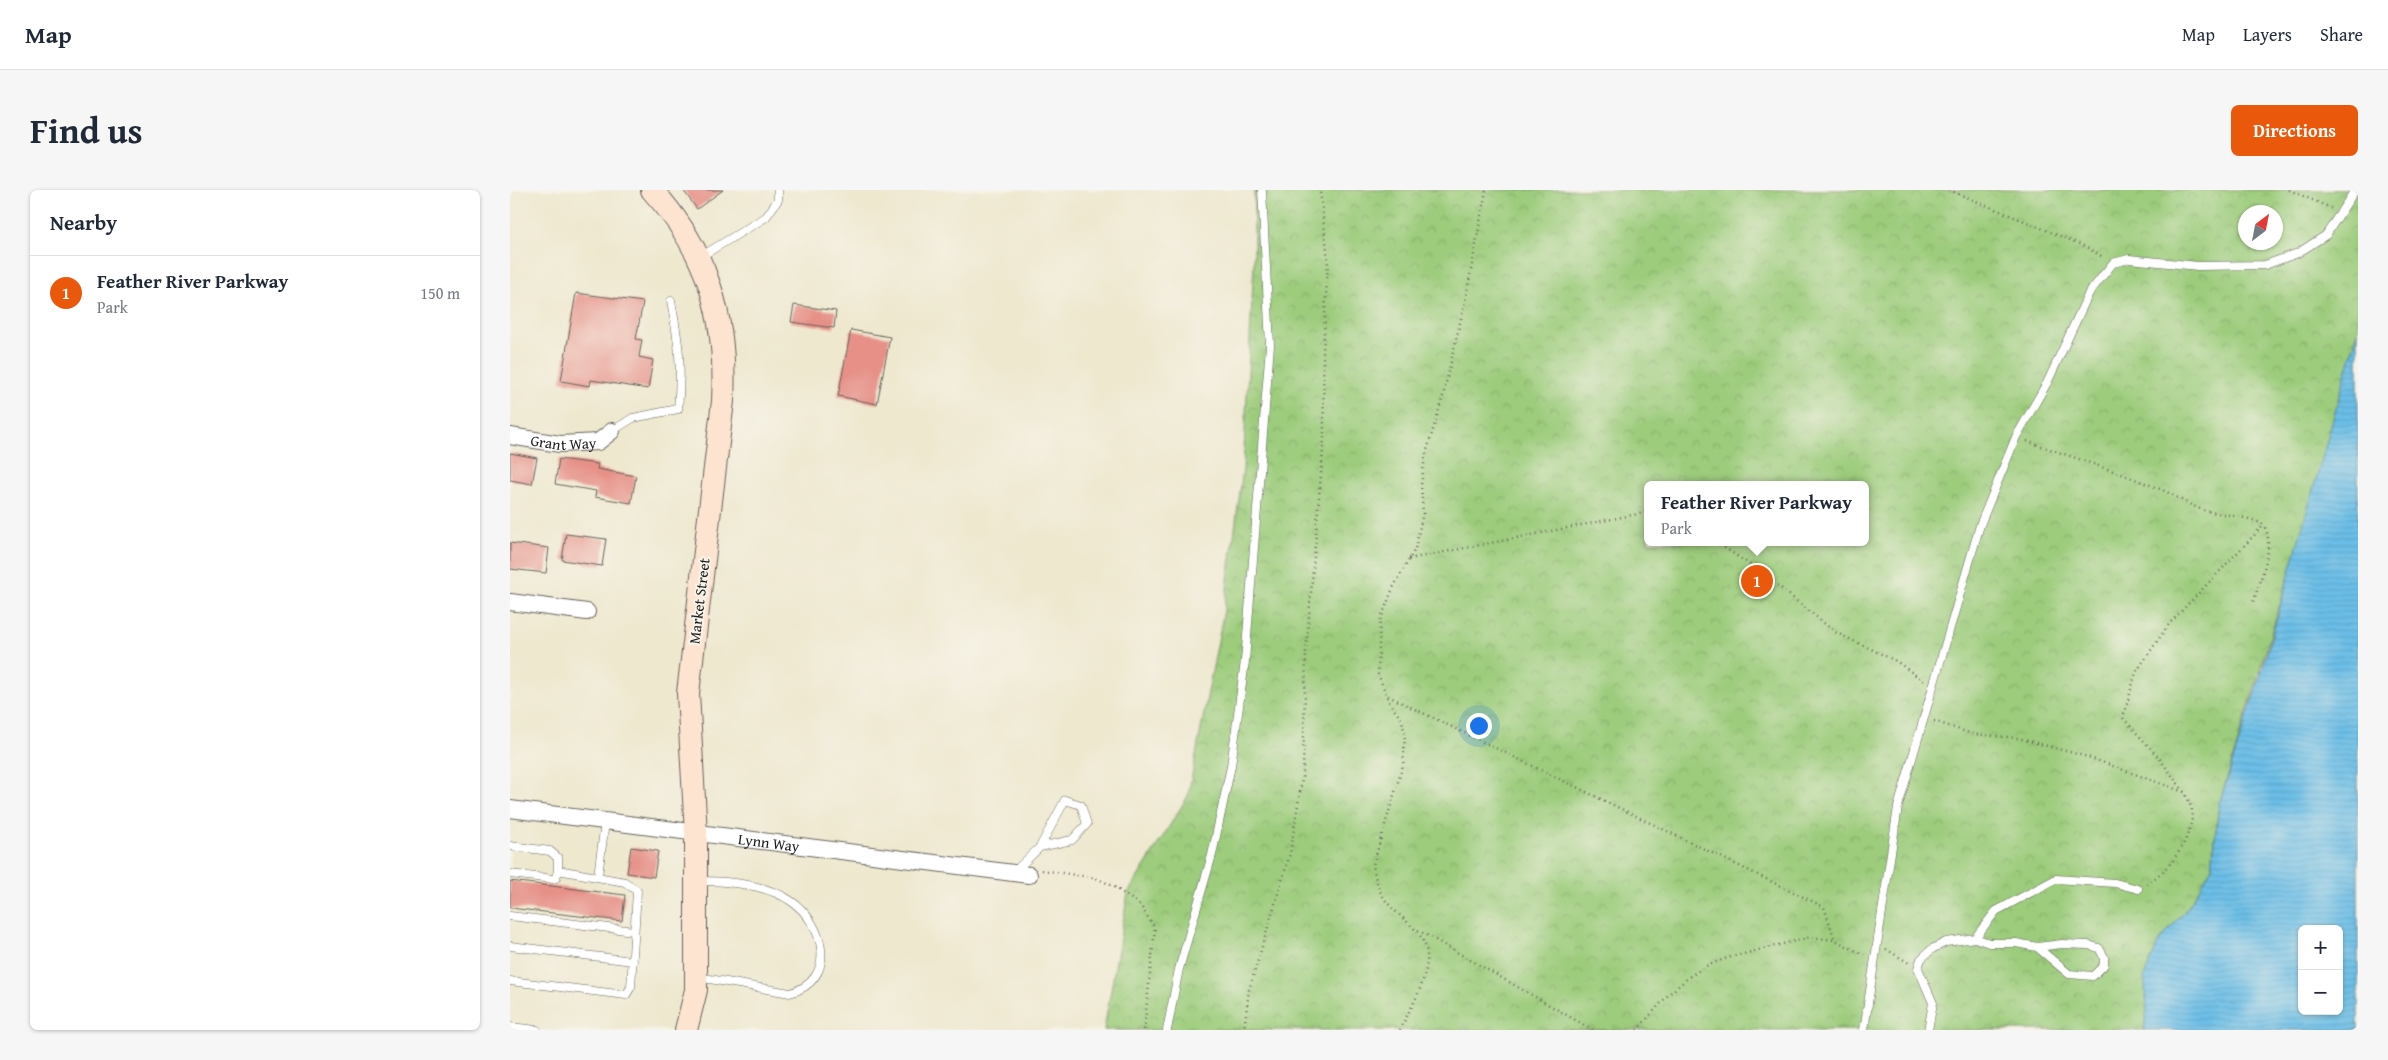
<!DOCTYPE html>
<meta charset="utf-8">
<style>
body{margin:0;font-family:"Gentium Book Plus",serif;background:#f6f6f7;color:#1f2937}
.controls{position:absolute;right:15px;bottom:15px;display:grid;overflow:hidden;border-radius:8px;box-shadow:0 1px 4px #0004}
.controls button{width:45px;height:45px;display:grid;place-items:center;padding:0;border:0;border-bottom:1px solid #e0e1e3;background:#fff;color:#1f2937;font:25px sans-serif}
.compass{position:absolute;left:1728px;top:15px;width:45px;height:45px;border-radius:50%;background:#fff;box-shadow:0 1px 4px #0004;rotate:32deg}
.you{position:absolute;left:968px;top:535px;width:18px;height:18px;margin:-12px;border:4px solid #fff;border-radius:50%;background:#1a73e8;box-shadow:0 0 0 8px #1a73e833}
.badge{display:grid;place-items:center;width:32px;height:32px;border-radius:50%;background:#ea580c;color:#fff;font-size:16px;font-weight:700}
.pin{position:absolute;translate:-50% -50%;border:2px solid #fff;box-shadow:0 1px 5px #0006}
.popup{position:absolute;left:1134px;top:291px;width:225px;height:65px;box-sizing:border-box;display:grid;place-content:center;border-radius:8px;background:#fff;filter:drop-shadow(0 1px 4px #0005);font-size:16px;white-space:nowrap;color:#747a83}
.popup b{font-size:19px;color:#1f2937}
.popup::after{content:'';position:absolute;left:50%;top:100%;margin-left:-10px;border:10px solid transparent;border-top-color:#fff}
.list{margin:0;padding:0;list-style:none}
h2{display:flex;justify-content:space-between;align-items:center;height:65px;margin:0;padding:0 20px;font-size:21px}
h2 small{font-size:16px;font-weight:400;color:#747a83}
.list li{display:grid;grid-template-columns:32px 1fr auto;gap:15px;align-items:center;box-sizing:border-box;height:75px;padding:0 20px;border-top:1px solid #e0e1e3}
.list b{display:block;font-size:19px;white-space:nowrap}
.list p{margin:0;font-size:16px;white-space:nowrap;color:#747a83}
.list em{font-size:16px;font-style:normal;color:#747a83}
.map{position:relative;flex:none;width:1848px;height:840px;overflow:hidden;border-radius:8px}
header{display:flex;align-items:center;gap:30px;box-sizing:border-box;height:70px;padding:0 25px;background:#fff;border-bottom:1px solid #e0e1e3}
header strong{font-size:24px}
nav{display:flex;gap:28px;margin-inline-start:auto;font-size:18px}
.intro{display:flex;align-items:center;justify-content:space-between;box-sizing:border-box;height:120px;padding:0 30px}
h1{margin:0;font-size:35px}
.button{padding:12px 22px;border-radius:8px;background:#ea580c;color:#fff;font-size:18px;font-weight:700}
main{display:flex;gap:30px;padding:0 30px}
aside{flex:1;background:#fff;border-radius:8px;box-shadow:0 1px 4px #0004}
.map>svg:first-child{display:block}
.park{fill:url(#park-crowns);stroke:#5c744c;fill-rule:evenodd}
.water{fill:url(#water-rules);stroke:#446d82;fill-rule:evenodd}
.building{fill:#e69087}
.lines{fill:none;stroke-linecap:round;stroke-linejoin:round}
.service-casing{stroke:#66635b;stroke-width:9}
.minor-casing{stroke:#66635b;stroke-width:18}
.secondary-casing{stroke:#66635b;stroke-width:24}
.path{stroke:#66635b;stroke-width:2.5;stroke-dasharray:1 4;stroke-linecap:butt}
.service{stroke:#fff;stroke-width:8}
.minor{stroke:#fff;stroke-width:16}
.secondary{stroke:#fde4d1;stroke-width:22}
.labels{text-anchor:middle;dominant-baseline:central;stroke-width:4;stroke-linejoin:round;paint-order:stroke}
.street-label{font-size:15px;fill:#1c1c1c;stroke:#f7f3e8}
</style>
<header>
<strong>Map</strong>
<nav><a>Map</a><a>Layers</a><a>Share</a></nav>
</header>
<div class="intro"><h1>Find us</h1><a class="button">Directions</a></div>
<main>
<aside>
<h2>Nearby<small></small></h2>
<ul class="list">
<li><span class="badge">1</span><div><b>Feather River Parkway</b><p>Park</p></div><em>150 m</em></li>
</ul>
</aside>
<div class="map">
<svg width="1848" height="840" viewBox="0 0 1848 840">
<defs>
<pattern id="park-crowns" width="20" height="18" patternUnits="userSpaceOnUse" patternTransform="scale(1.25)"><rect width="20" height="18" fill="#9ccc7b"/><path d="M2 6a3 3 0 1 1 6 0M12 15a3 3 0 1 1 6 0" fill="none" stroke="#86af6a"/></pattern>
<pattern id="water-rules" width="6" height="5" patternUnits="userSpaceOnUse" patternTransform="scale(1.25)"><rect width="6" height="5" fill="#6bbee7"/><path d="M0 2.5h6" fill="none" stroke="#5ca3c6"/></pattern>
</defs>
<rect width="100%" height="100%" fill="#f7f3e8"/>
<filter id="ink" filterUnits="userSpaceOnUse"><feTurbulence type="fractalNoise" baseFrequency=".02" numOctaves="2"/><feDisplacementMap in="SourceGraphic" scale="10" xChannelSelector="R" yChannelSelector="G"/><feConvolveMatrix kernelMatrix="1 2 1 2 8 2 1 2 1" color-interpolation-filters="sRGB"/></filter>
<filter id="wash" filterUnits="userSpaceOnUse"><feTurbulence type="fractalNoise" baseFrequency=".0096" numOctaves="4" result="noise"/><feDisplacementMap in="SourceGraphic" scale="20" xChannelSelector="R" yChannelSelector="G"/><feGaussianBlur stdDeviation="1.12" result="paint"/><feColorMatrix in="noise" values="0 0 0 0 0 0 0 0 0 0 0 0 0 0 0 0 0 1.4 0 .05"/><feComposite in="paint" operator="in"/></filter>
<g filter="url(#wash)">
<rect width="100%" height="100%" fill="#eee8cf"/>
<path class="park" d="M744 0H1848V141L1786 362 1709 614 1702 677 1679 716 1648 753 1634 840H594L618 703 678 606 714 420 733 279 744 73ZM1736 22H1766V52H1736ZM1138 295H1356V352H1138Z"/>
<path class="water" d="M1848 141V840H1634L1637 819 1634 787 1648 753 1679 716 1702 677 1709 614 1752 480ZM1792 739H1829V821H1792Z"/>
<g id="blocks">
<path class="building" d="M173 0H213L187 19Z
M66 103 133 112 126 149 132 150 129 167 143 170 138 199 81 190 80 196 51 191Z
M284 115 326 121 324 138 281 132Z
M341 140 380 147 367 214 328 206Z
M0 263 27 268 22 294 0 290Z
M49 269 88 274 87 279 126 286 121 313 85 307 86 301 45 294Z
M56 344 96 349 92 376 52 370Z
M0 353 39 358 36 383 0 379Z
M121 657 148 661 144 687 117 683Z
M0 691 115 705 112 731 0 718Z"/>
</g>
</g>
<g filter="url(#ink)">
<use href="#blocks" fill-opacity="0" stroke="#66635b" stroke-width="1"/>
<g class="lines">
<g class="service-casing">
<path id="service" d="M190 67 256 27 268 10V0
M102 241 123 228 168 219C172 177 169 153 161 111
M0 656 40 661 48 668V680
M503 683 530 657 555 610 571 615 577 634 562 650 530 657
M0 684 43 689 46 688 48 680 115 692 127 701 121 797 116 805 0 791
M88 686 95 632
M0 726 124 741
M1465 748 1486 721 1546 689 1605 693 1628 699
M0 756 123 771
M188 787 280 803C328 790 315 734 281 711 256 694 217 691 188 691
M0 837 27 840
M657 840 669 779 702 665 721 576 735 471 760 155 752 0
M1354 840 1388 617 1470 335 1506 247 1538 191 1579 103 1603 73 1619 69 1688 76 1755 75 1788 63 1816 45 1845 0
M1418 840 1423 813 1408 778 1411 769 1422 759 1436 752 1465 748 1479 753H1506L1527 757 1552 754 1578 755 1589 758 1594 767V775L1583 786 1559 784 1527 757"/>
</g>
<g class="minor-casing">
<g id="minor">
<path id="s1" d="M0 246 50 254 88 252 102 241"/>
<path d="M0 412 77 422"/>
<path id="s2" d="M0 619 519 685"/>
</g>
</g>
<g class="secondary-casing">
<path id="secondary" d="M142 0C199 62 217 129 213 211L178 503 186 644V800L176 840"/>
</g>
<path class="path" d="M1439 0 1572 55 1593 67
M1779 0 1821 18
M1517 251C1559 266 1603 280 1645 297 1662 303 1676 314 1693 320 1706 324 1748 327 1754 336 1766 354 1749 393 1743 413
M1206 352 1251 382 1325 442 1386 471 1415 492
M899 369 1138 322
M878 506 1314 717 1325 750
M1424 531 1462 544 1508 548 1578 567 1674 602C1678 610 1684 619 1682 628 1678 655 1658 681 1636 694
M1674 602 1650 569 1613 528 1626 482 1659 434 1754 335
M532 680 586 688 603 696 630 715 645 738 634 840
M908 740 1083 840
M1376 759 1399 773
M734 840 739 800 780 664 793 583 796 462 814 248 813 162 818 70 810 0
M890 840C898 823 909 805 914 787 927 744 897 737 876 711 868 701 865 687 863 675L893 575 895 545 892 530 880 514 868 484 870 431 883 398 905 359 913 323 911 295 915 267 933 206 956 107 976 0
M1127 840 1158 805 1179 787 1196 776 1217 768 1301 747 1325 750 1354 765"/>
<use href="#service" class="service"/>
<use href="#minor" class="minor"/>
<use href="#secondary" class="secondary"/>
</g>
</g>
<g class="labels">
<g class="street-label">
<text stroke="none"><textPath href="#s1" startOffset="54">Grant Way</textPath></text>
<text transform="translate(189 411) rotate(-83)">Market Street</text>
<text stroke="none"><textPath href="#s2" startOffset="261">Lynn Way</textPath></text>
</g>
</g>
</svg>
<div class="controls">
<button>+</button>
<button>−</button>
</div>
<svg class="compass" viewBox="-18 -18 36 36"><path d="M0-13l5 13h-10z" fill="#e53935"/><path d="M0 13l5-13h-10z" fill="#747a83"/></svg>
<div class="you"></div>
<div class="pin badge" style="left:1247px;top:391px">1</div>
<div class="popup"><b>Feather River Parkway</b>Park</div>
</div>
</main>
